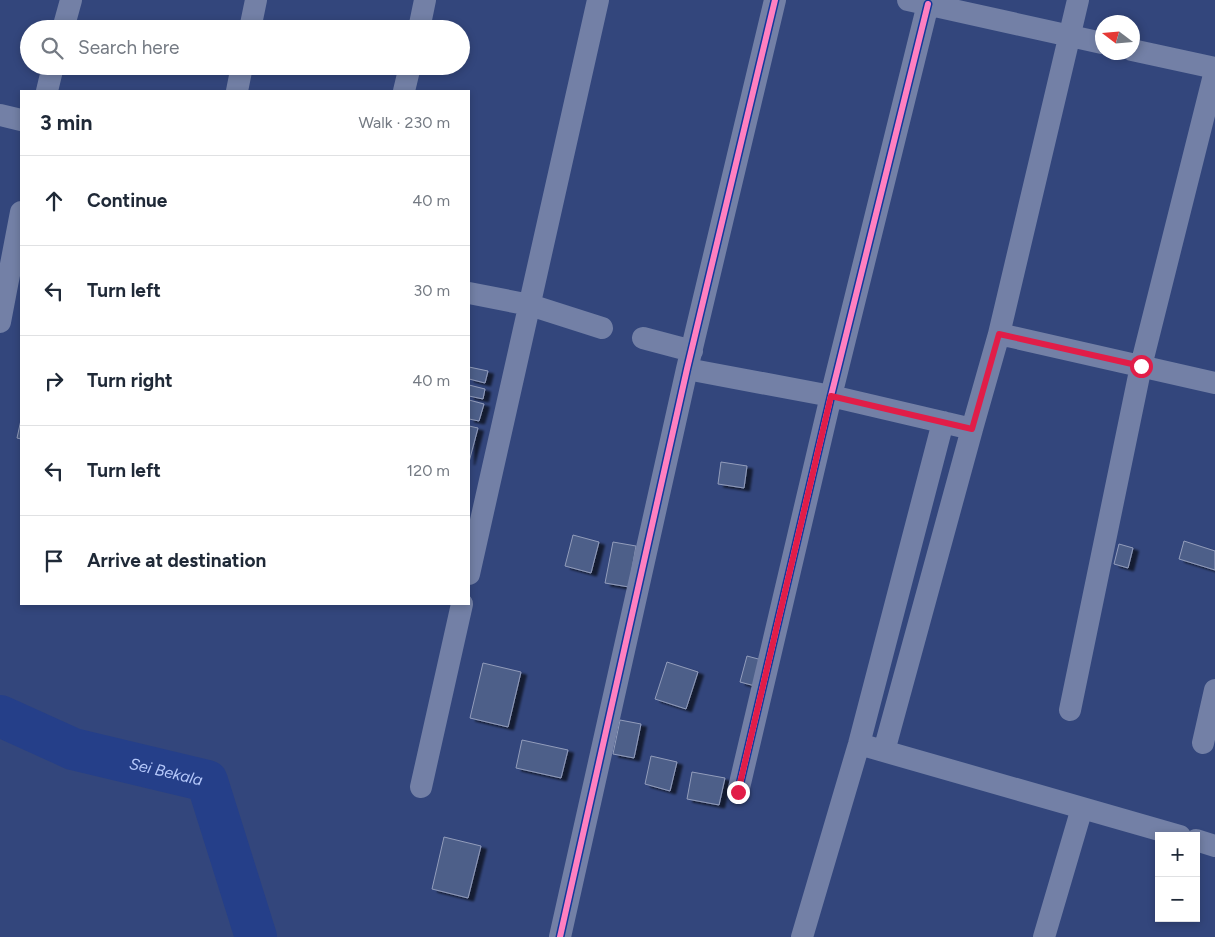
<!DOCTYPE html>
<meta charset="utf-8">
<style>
body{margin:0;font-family:Figtree,sans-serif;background:#f2f2f3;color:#1f2937}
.controls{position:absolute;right:15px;bottom:15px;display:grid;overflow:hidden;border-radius:0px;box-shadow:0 2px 8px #0003}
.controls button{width:45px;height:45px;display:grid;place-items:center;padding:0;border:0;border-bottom:1px solid #e0e1e3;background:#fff;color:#1f2937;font:25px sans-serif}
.compass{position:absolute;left:1095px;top:15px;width:45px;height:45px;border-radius:50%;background:#fff;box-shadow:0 2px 8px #0003;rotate:286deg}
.stop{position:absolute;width:15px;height:15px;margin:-11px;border:4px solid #e11d48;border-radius:50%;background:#fff}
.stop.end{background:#e11d48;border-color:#fff;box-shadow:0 1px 5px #0008}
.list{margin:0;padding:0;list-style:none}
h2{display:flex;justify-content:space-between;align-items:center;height:65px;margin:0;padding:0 20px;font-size:21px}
h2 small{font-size:16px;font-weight:400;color:#747a83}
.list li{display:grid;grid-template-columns:32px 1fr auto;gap:15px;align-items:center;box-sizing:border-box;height:90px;padding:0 20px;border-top:1px solid #e0e1e3}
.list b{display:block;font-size:19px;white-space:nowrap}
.list em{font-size:16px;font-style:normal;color:#747a83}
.icon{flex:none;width:28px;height:28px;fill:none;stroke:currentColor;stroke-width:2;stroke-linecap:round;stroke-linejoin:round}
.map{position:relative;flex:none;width:1215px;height:937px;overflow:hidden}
.search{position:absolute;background:#fff;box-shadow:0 2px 8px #0003;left:20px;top:20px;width:450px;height:55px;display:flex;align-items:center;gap:12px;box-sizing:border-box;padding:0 18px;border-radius:28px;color:#747a83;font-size:19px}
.panel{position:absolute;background:#fff;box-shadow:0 2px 8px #0003;left:20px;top:90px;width:450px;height:515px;border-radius:0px}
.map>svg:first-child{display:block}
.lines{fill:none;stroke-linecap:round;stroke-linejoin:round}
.river{stroke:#253f89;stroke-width:42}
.building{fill:#4e5e89;stroke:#929dbb;filter:url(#shadow)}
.minor{stroke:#7380a6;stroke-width:22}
.cycleway-casing{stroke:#14379b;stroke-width:9}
.cycleway{stroke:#ff80c0;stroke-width:6}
.route{stroke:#e11d48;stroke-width:6}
.labels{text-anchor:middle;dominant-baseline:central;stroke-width:4;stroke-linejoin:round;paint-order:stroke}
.water-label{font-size:16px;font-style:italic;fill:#b5c8fa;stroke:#14379b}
</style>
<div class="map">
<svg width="1215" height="937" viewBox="0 0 1215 937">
<defs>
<filter id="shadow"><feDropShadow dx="5.5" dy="3" stdDeviation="1" flood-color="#0009"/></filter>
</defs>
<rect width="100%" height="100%" fill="#33467c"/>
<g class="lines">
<path class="river" id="s1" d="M0 716 73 749 207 781 256 937"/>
</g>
<path class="building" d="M469 367 488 371 485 383 469 379Z
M469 385 485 389 483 399 469 396Z
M469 400 484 404 479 421 469 419Z
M21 420V439L17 438Z
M469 426 478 428 469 462Z
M721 462 747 466 744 488 718 484Z
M573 535 599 542 591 573 565 566Z
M1184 541 1215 551V570L1179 559Z
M613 542 636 546 629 587 605 583Z
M1119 544 1133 548 1128 568 1114 564Z
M747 656 762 660 755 686 740 682Z
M667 662 698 672 686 709 655 699Z
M483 663 521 672 508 727 470 718Z
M620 720 641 724 634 758 613 754Z
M522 740 568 750 561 778 516 768Z
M651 756 677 762 670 791 645 784Z
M692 772 725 778 719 805 687 799Z
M444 837 481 846 468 898 432 889Z"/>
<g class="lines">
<path class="minor" d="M908 0 1102 43
M63 29 71 0
M250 29 256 0
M419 29 425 0
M1132 50 1215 68
M47 91 53 66
M237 91 242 66
M404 91 410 66
M0 115 21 120
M469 293 530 305 602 328
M0 322 21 212
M999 334 1215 383
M643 338 692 351
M687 369 831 396 972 429 999 334 1078 0
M469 574 598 0
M1070 710 1141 366 1215 71
M1203 743 1215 690
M859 744 1180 836
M884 751 972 429
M421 787 462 604
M738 792 831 396 928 4
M1196 840 1215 846
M560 937 687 369 775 0
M802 937 859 744 943 422
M1044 937 1082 808"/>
<g class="cycleway-casing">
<path id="cycleway" d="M738 792 831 396 928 4
M560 937 687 369 775 0"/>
</g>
<use href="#cycleway" class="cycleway"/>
</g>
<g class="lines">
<path class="route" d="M738 792 831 396 972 429 999 334 1141 366"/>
</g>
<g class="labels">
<g class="water-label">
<text stroke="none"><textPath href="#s1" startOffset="176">Sei Bekala</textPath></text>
</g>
</g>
</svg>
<div class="controls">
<button>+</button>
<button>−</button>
</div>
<svg class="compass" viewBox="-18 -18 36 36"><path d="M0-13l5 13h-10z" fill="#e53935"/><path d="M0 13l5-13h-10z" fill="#747a83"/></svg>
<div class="stop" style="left:1141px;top:366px"></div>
<div class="stop end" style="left:738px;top:792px"></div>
<div class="search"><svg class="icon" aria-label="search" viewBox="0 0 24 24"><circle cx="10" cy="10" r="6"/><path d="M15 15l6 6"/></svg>Search here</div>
<section class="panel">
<h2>3 min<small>Walk · 230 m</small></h2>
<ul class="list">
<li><svg class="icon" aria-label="ahead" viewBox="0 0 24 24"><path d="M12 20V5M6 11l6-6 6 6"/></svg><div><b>Continue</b></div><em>40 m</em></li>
<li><svg class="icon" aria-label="left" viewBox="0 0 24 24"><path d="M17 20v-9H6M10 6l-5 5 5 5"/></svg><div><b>Turn left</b></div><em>30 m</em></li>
<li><svg class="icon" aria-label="right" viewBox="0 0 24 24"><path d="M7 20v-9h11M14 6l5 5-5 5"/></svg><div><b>Turn right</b></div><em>40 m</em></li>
<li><svg class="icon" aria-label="left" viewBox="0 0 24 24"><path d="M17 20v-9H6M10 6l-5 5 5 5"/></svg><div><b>Turn left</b></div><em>120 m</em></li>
<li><svg class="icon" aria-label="arrive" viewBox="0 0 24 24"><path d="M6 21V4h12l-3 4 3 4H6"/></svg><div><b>Arrive at destination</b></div></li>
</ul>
</section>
</div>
